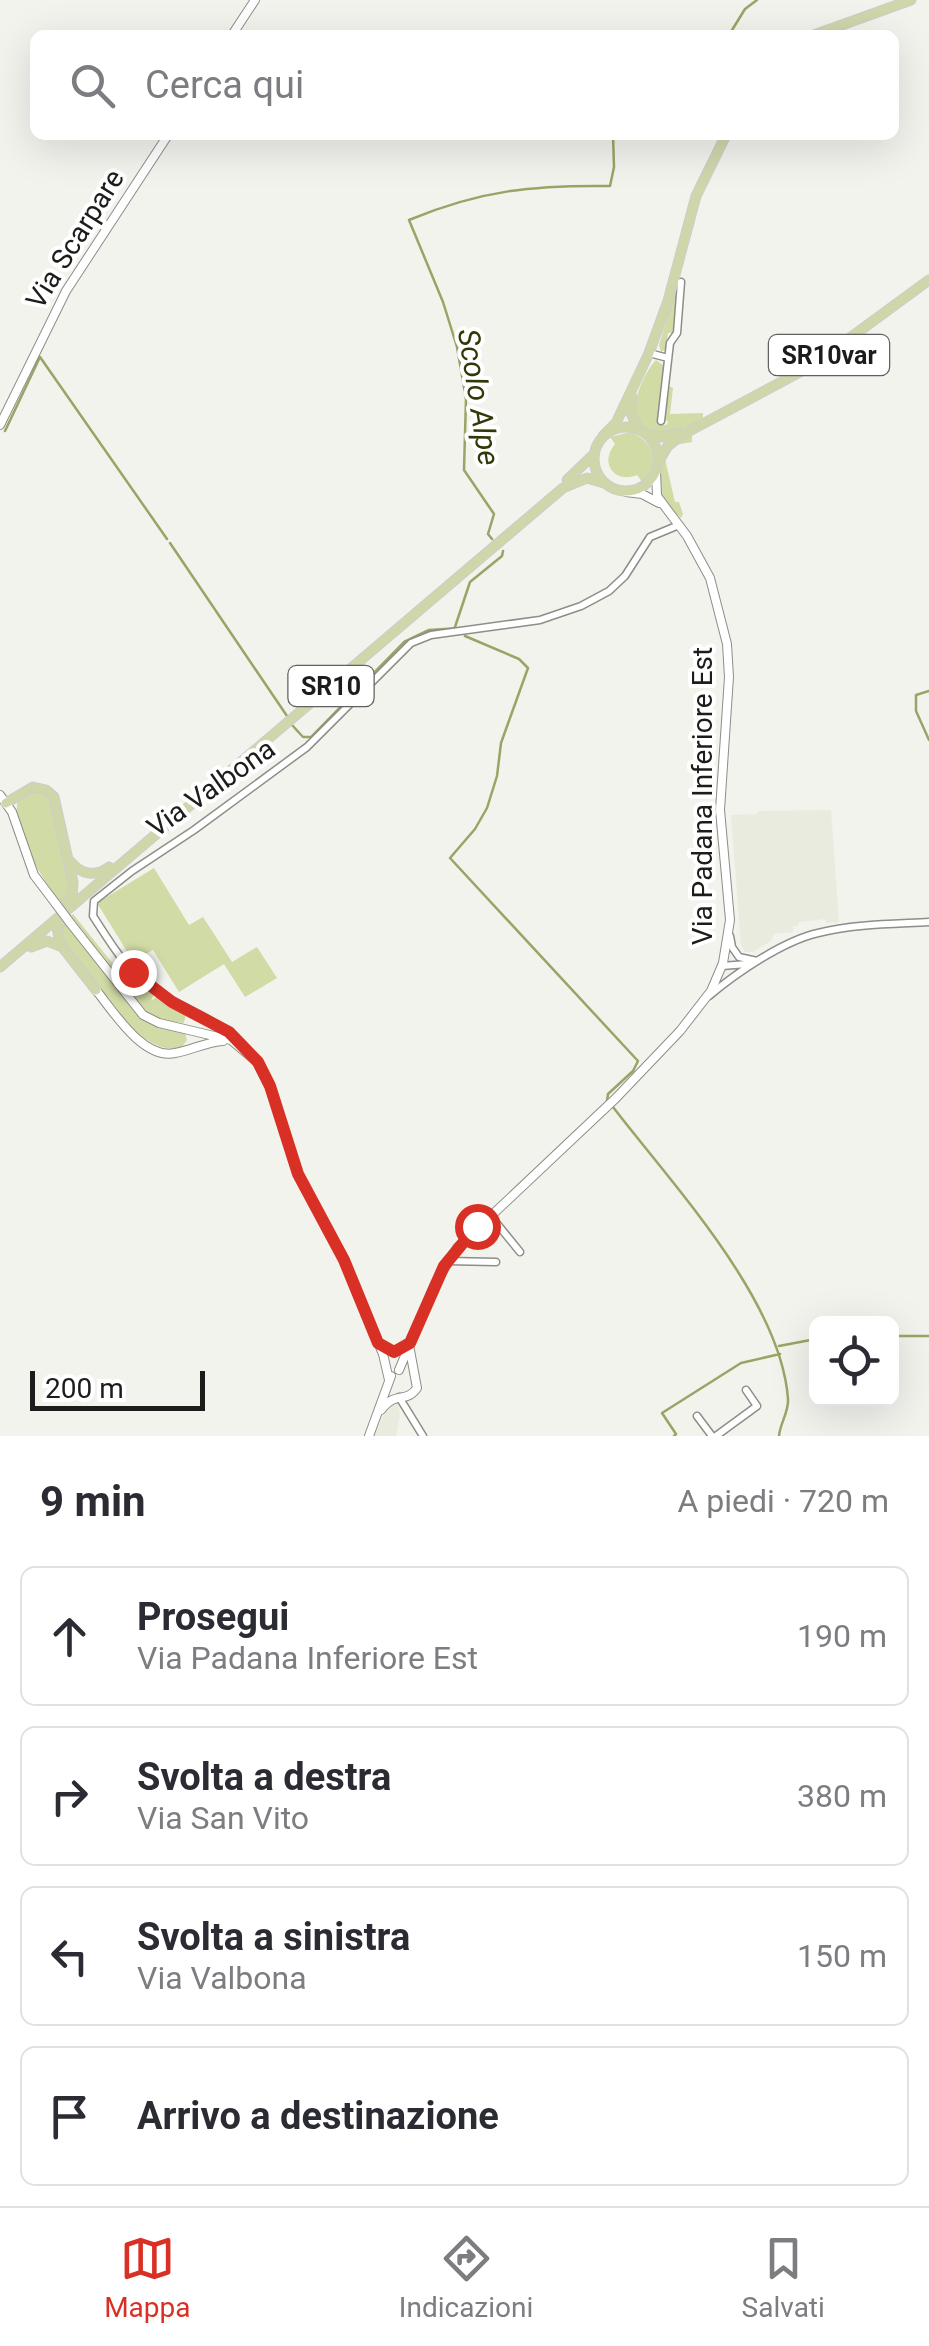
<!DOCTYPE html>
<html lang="it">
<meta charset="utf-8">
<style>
body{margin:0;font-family:Roboto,sans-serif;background:#f7f7f7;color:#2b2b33}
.controls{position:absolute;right:30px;bottom:30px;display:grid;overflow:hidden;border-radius:15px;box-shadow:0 10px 40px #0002}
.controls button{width:90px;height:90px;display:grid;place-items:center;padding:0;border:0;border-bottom:2px solid #e1e1e2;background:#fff;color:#2b2b33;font:50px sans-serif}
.scale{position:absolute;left:30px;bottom:25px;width:175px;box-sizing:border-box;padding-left:10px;border:5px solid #1c1d1b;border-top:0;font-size:28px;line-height:35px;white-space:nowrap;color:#1c1d1b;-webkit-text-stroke:8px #fff;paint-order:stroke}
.stop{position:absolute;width:30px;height:30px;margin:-22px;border:8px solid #d93025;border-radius:50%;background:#fff}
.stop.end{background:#d93025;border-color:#fff;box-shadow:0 2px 10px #0008}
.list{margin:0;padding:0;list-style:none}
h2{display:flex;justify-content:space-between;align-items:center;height:130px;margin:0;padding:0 40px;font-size:42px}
h2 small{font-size:32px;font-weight:400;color:#7c7c81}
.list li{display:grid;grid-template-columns:65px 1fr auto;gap:30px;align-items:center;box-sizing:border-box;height:140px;margin:0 20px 20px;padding:0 20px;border:2px solid #e1e1e2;border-radius:15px}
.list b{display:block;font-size:38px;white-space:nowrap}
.list p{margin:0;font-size:32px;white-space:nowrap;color:#7c7c81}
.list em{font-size:32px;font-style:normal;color:#7c7c81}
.icon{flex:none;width:55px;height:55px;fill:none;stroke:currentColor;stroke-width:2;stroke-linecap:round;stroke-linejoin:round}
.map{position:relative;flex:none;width:929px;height:1436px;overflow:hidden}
.search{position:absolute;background:#fff;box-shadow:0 10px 40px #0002;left:30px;right:30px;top:30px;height:110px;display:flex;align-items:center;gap:25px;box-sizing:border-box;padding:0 35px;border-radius:15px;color:#7c7c81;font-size:38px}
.sheet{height:770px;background:#fff}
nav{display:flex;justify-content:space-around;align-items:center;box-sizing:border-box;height:140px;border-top:2px solid #e1e1e2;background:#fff;font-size:28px;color:#7c7c81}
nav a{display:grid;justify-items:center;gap:5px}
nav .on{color:#d93025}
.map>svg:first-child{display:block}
.built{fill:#e8ebdd}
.green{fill:#d1dba5}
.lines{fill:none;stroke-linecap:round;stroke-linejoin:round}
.stream{stroke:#99a466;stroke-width:2.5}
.minor-casing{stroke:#8c8e88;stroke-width:9}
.tertiary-casing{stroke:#8c8e88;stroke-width:10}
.primary-casing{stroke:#cdcdcd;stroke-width:11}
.minor{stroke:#fff;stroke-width:6}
.tertiary{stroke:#fff;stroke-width:8}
.primary{stroke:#cfd6aa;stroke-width:9}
.tertiary-bridge-casing{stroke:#8c8e88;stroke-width:10;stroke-linecap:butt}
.tertiary-bridge{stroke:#fff;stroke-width:8}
.route{stroke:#d93025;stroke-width:12}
.labels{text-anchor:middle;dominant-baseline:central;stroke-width:8;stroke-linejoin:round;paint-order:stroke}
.shield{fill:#fff;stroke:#60615f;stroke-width:2.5}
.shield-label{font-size:25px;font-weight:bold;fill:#1c1d1b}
.street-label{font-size:28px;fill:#1c1d1b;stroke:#fff}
.water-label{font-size:30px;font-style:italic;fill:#323807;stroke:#fff}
</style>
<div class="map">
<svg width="929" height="1436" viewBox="0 0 929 1436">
<rect width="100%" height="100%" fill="#f2f3ed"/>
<path class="built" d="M831 810 839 922 826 923 825 919 799 922 798 926H793V932L774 934 771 941 753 952H745L741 945 731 815 757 814 758 811Z
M398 1400 400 1416 396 1436H374L388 1406Z"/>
<path class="green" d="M680 276 675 333H668L666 349 661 352 659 345Z
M656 360 664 366 658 424 667 425 668 421 664 420 669 386 673 388 670 414 703 413V419C691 424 678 432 664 434 616 439 638 379 656 360Z
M630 432C655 441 660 464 642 482L637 475C614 484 599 463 615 444L610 437Z
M692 433V442L675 445 665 459 675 502H679L683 514 681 518C674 512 663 502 659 493 654 483 664 455 671 447 677 441 685 437 692 433Z
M30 790 46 794 52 802 70 874V894L62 904C43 881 10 830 18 799Z
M154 868 189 925 203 917 232 962 257 947 277 978 245 997 224 964 179 992 153 950 133 961 97 903Z
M73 914 113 964 154 994 151 1001 158 996 186 1013 184 1023 160 1020 141 1009 71 916Z
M64 921 136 1014 150 1023 185 1033 187 1040 182 1047C141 1062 86 972 62 943L59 933Z"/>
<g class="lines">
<path class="stream" d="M729 35 745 9 757 0
M5 431 40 357 167 539
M492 539 488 534 494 514 464 470 466 399 457 347 443 302 409 220C481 190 534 185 610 186L614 167 613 135
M170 543 287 716
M455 627 470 582 502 556 503 551
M465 636 519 659 528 668 501 743 497 776 487 808 475 829 450 858 638 1061 633 1071 608 1094 607 1101
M929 691 916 695V711L929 740
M292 725 303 737H311L404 642 429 630 461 628
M613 1107C672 1184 781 1300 788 1399 789 1412 780 1423 779 1436
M892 1336H929
M779 1346 816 1339
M674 1436 676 1434 662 1413 741 1363 780 1354"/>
<g class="minor-casing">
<path id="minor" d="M649 353 668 358
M661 421 670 343 677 333 681 282
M730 936 732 947 739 957 757 961
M722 966 747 964
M709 996C736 973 783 941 818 933 854 924 893 924 929 922
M244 1048C221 1019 181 1009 152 988 126 970 110 942 93 916L94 901 132 871 194 830 307 747 411 643 431 635 540 620 581 606 609 591 625 576 650 537 679 525
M490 1215 520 1252
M447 1261 496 1262
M399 1397 423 1436
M697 1416 712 1436
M716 1436 757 1406 746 1390"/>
</g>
<g class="tertiary-casing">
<path id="tertiary" d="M232 35 255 0
M0 425 66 291 168 135
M626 492 642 494 659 503
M0 795 12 812 34 875 56 904
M71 924 143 1015 159 1023 231 1040 257 1062 270 1087 298 1174 344 1260 383 1354 389 1380
M96 990C113 1011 143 1060 175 1053 192 1050 206 1042 223 1041
M399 1370 435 1284 457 1248 616 1098 680 1031 711 991 723 963 730 920 720 810 729 677 727 644 710 578 687 536 657 496 656 472
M381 1410C396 1390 406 1404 417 1388L409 1345
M369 1436 391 1376"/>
</g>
<g class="primary-casing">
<path id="primary" d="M814 35 911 0
M632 397 630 411 638 429
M594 459a32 32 0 1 1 64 0a32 32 0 1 1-64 0Z
M646 434 661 437 680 433
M603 436 616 423 649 353 668 301 696 196 726 135
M658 463 667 447 680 436 813 365 929 280
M567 480 592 456
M6 803 33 787 46 790 54 797 73 882 72 896 62 907
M71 862C81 875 96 877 109 867
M66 916 57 928 60 944 96 990
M31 947 47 941 62 947
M0 967 563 488 587 478 604 483"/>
</g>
<use href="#minor" class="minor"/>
<use href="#tertiary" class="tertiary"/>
<use href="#primary" class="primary"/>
<g class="tertiary-bridge-casing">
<path id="tertiary-bridge" d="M56 904 71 924"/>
</g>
<use href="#tertiary-bridge" class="tertiary-bridge"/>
</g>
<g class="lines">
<path class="route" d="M133 972 172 1002 229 1032 258 1062 270 1086 298 1174 344 1260 378 1343 394 1352 410 1343 444 1266 477 1226"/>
</g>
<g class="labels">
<g class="shield">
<rect x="769" y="335" width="120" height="40" rx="8"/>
<rect x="288.5" y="666" width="85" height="40" rx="8"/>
</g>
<g class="shield-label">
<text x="829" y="355">SR10var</text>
<text x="331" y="686">SR10</text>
</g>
<g class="street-label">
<text transform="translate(75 239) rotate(-58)">Via Scarpare</text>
<text transform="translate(211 788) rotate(-35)">Via Valbona</text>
<text transform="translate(702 796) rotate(-90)">Via Padana Inferiore Est</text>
</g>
<g class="water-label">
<text transform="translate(479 397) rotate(81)">Scolo Alpe</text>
</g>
</g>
</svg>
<div class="controls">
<button><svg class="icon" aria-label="locate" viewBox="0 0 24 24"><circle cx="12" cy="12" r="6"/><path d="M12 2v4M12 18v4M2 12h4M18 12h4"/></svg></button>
</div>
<div class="scale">200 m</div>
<div class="stop" style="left:477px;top:1226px"></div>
<div class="stop end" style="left:133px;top:972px"></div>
<div class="search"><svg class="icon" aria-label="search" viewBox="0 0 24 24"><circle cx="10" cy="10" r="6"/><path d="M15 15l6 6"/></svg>Cerca qui</div>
</div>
<section class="sheet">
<h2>9 min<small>A piedi · 720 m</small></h2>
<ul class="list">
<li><svg class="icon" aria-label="ahead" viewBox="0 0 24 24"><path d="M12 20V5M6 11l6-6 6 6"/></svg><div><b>Prosegui</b><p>Via Padana Inferiore Est</p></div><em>190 m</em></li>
<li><svg class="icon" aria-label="right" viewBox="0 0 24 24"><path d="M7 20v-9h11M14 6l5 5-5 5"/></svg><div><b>Svolta a destra</b><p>Via San Vito</p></div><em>380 m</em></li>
<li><svg class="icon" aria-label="left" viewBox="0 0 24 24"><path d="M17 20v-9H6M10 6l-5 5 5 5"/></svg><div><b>Svolta a sinistra</b><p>Via Valbona</p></div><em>150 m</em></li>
<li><svg class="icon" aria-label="arrive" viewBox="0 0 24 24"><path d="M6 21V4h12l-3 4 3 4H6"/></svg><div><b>Arrivo a destinazione</b></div></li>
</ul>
</section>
<nav>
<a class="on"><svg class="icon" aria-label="map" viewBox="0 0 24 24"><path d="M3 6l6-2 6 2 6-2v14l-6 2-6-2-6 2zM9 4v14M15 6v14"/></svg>Mappa</a>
<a><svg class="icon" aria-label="directions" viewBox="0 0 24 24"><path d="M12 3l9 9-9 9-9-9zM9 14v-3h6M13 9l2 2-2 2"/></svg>Indicazioni</a>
<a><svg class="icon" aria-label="saved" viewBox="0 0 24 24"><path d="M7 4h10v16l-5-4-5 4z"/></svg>Salvati</a>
</nav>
